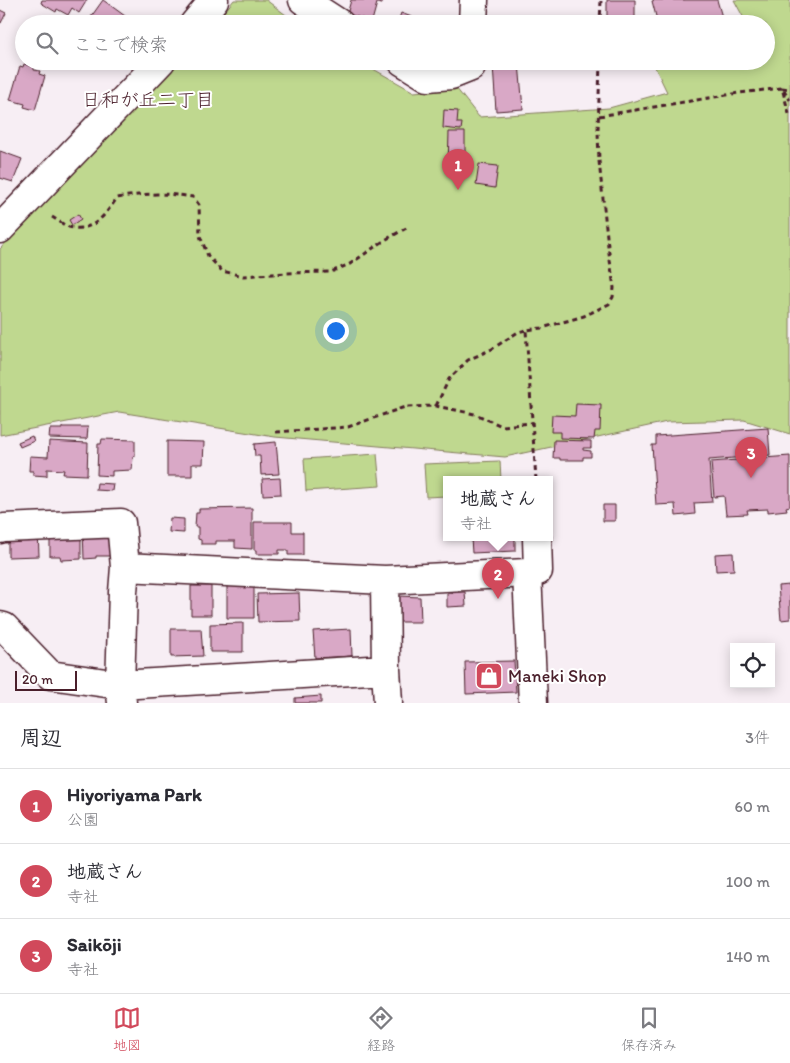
<!DOCTYPE html>
<html lang="ja">
<meta charset="utf-8">
<style>
body{margin:0;font-family:Itim,"Klee One",sans-serif;background:#f7f7f7;color:#2b2b33}
.controls{position:absolute;right:15px;bottom:15px;display:grid;overflow:hidden;border-radius:0px;box-shadow:0 2px 12px #0003}
.controls button{width:45px;height:45px;display:grid;place-items:center;padding:0;border:0;border-bottom:1px solid #e1e1e2;background:#fff;color:#2b2b33;font:25px sans-serif}
.scale{position:absolute;left:15px;bottom:12px;width:62px;box-sizing:border-box;padding-left:5px;border:2px solid #4a1f2b;border-top:0;font-size:14px;line-height:18px;white-space:nowrap;color:#4a1f2b;-webkit-text-stroke:4px #fff;paint-order:stroke}
.you{position:absolute;left:335px;top:330px;width:18px;height:18px;margin:-12px;border:4px solid #fff;border-radius:50%;background:#1a73e8;box-shadow:0 0 0 8px #1a73e833}
.badge{display:grid;place-items:center;width:32px;height:32px;border-radius:50%;background:#d1495b;color:#fff;font-size:16px;font-weight:700}
.pin{position:absolute;translate:-50% -41px;filter:drop-shadow(0 1px 2px #0008)}
.pin::after{content:'';position:absolute;top:26px;width:18px;height:15px;background:inherit;clip-path:polygon(0 0,100% 0,50% 100%)}
.popup{position:absolute;left:443px;top:476px;width:110px;height:65px;box-sizing:border-box;display:grid;place-content:center;border-radius:0px;background:#fff;filter:drop-shadow(0 1px 4px #0005);font-size:16px;white-space:nowrap;color:#7c7c81}
.popup b{font-size:19px;color:#2b2b33}
.popup::after{content:'';position:absolute;left:50%;top:100%;margin-left:-10px;border:10px solid transparent;border-top-color:#fff}
.list{margin:0;padding:0;list-style:none}
h2{display:flex;justify-content:space-between;align-items:center;height:65px;margin:0;padding:0 20px;font-size:21px}
h2 small{font-size:16px;font-weight:400;color:#7c7c81}
.list li{display:grid;grid-template-columns:32px 1fr auto;gap:15px;align-items:center;box-sizing:border-box;height:75px;padding:0 20px;border-top:1px solid #e1e1e2}
.list b{display:block;font-size:19px;white-space:nowrap}
.list p{margin:0;font-size:16px;white-space:nowrap;color:#7c7c81}
.list em{font-size:16px;font-style:normal;color:#7c7c81}
.icon{flex:none;width:28px;height:28px;fill:none;stroke:currentColor;stroke-width:2;stroke-linecap:round;stroke-linejoin:round}
.map{position:relative;flex:none;width:790px;height:703px;overflow:hidden}
.search{position:absolute;background:#fff;box-shadow:0 2px 12px #0003;left:15px;right:15px;top:15px;height:55px;display:flex;align-items:center;gap:12px;box-sizing:border-box;padding:0 18px;border-radius:28px;color:#7c7c81;font-size:19px}
.sheet{height:290px;background:#fff}
nav{display:flex;justify-content:space-around;align-items:center;box-sizing:border-box;height:70px;border-top:1px solid #e1e1e2;background:#fff;font-size:14px;color:#7c7c81}
nav a{display:grid;justify-items:center;gap:2px}
nav .on{color:#d1495b}
.map>svg:first-child{display:block}
.green{fill:#bfd88f;stroke:#847c5d}
.building{fill:#d9a8c6;stroke:#4a1f2b}
.lines{fill:none;stroke-linecap:round;stroke-linejoin:round}
.minor-casing{stroke:#4a1f2b;stroke-width:31}
.path{stroke:#4a1f2b;stroke-width:3;stroke-dasharray:5 4;stroke-linecap:butt}
.minor{stroke:#fff;stroke-width:28}
.labels{text-anchor:middle;dominant-baseline:central;stroke-width:4;stroke-linejoin:round;paint-order:stroke}
.poi-label{font-size:18px;fill:#4a1f2b;stroke:#fff;text-anchor:start}
.neighbourhood-label{font-size:19px;fill:#4a1f2b;stroke:#fff}
</style>
<div class="map">
<svg width="790" height="703" viewBox="0 0 790 703">
<rect width="100%" height="100%" fill="#f7eef4"/>
<filter id="ink" filterUnits="userSpaceOnUse"><feTurbulence type="fractalNoise" baseFrequency=".02" numOctaves="2"/><feDisplacementMap in="SourceGraphic" scale="10" xChannelSelector="R" yChannelSelector="G"/><feConvolveMatrix kernelMatrix="1 2 1 2 8 2 1 2 1" color-interpolation-filters="sRGB"/></filter>
<g filter="url(#ink)">
<path class="green" d="M234 0H266L298 24H214Z
M734 0H790V434L744 420 667 422 505 457 275 437 119 412 0 435V249L132 103 175 61H359L414 92 456 88 479 117 609 108 667 92 652 61H766V24H747Z
M377 454 380 486 306 491 304 459Z
M500 461 501 480H447V496L426 497 424 464Z"/>
<path class="building" d="M42 0H87L79 13 72 8 68 15 57 9 56 12 41 3Z
M103 0 136 24H86Z
M351 0H383L382 4 377 3 372 21 351 15 348 11Z
M607 0H635V19H632V24H607Z
M655 0H717L724 24H658L652 1Z
M0 10 6 13 1 23H0Z
M401 13 417 19 415 24H397Z
M519 63 523 109 496 111 493 65Z
M24 64 34 67V70L40 71 39 74 45 76 35 110 24 107 25 104 10 100 20 66 23 67Z
M444 110 458 111 457 123H462L461 130 443 128Z
M449 132H465V162H459V169L448 168Z
M0 151 22 159 13 182 0 178Z
M479 164 498 166 495 188 476 185Z
M78 214 81 219 72 225 69 220Z
M576 404 601 405 600 431H595L594 439 560 438V432H551L552 415 575 416Z
M62 427H88L87 439 49 438 50 429H62Z
M768 428 770 455 709 460 712 502 694 503 695 514 676 516 675 504 656 505 652 445H656V436Z
M32 436 34 441 20 447 18 442Z
M102 439 135 440V456H133L132 470 112 471V476L97 475 98 444H101Z
M554 440 591 441V448H583V450L591 451V457H583V460H560V458H553Z
M49 441 88 443 87 475 63 474 64 470 47 469V476L33 475V471H29L30 456 48 457Z
M167 441 204 442 203 464H192V476H167Z
M276 442 279 474 261 475 260 456H255L254 444Z
M790 456V506L786 507 787 510 768 512V509L747 510 748 514 726 515 724 496 714 497 711 462Z
M280 478 281 494 263 495 262 479Z
M97 483 113 484 112 491 96 490Z
M603 505H615V521H603Z
M252 508V549L235 548V541H216V544H201V540L198 539V527H195L196 513H199V509Z
M170 518 184 519V533L169 532Z
M254 522H292V532H303V555H288V550H279V554H256V550H254Z
M38 530 39 556 8 557V531Z
M81 530V559L61 560 60 556H50V531Z
M83 530H114L115 556H96V558L84 559Z
M471 538H515V551L472 553Z
M733 553 734 570 716 571 715 554Z
M227 585H254V618H227Z
M790 585V619L781 620 778 586Z
M191 586H211V615H191Z
M465 592 466 606 447 607V593Z
M299 593 300 621 258 622 257 594Z
M399 596 420 597 421 622H399Z
M243 623V652H210V624Z
M171 629H201L203 656 171 657Z
M351 629 352 656 315 658 313 631Z
M514 661 516 692 466 694 465 662Z
M321 696V703H295V698Z"/>
<g class="lines">
<g class="minor-casing">
<path id="minor" d="M303 0 340 24
M194 24 214 0
M473 24 474 0
M402 61 428 77 451 75 471 67V61
M0 229 161 61
M0 529 4 528 121 523 125 567 123 592 120 685 122 703
M125 567 385 580 527 573 533 703
M527 573 538 571 537 538
M385 580 386 669 388 703
M0 626 4 627 50 675 120 685 386 669"/>
</g>
<path class="path" d="M600 24 601 0
M782 88 790 89
M784 90 790 100
M599 116 739 93 782 88 789 114
M52 217C57 220 64 225 69 227 93 233 105 215 117 198 141 193 168 193 193 197L199 205 200 236 208 256 222 271 243 276 286 273 331 272 350 264 385 240 408 227
M436 406 449 379 468 360 492 349 518 332 526 330
M276 432 348 427 405 407 436 406 475 414 502 426 532 423
M536 480 526 330 542 328 584 316 609 304 613 297 614 288 608 246 599 161 598 131 600 61"/>
<use href="#minor" class="minor"/>
</g>
</g>
<defs>
<g id="shop-square" transform="scale(1.4375)"><rect x="-9" y="-9" width="18" height="18" rx="4" fill="#d1495b" stroke="#fff"/><path d="M-5-2.5h2.3a2.7 3.5 0 0 1 5.4 0H5L5.5 6h-11ZM-1.5-2.5h3a1.5 2.3 0 0 0-3 0Z" fill="#fff"/></g>
</defs>
<g fill-rule="evenodd">
<use href="#shop-square" x="489" y="676"/>
</g>
<g class="labels">
<g class="poi-label">
<text x="508" y="676">Maneki Shop</text>
</g>
<g class="neighbourhood-label">
<text x="148" y="99">日和が丘二丁目</text>
</g>
</g>
</svg>
<div class="controls">
<button><svg class="icon" aria-label="locate" viewBox="0 0 24 24"><circle cx="12" cy="12" r="6"/><path d="M12 2v4M12 18v4M2 12h4M18 12h4"/></svg></button>
</div>
<div class="scale">20 m</div>
<div class="you"></div>
<div class="pin badge" style="left:458px;top:190px">1</div>
<div class="pin badge" style="left:498px;top:599px">2</div>
<div class="popup"><b>地蔵さん</b>寺社</div>
<div class="pin badge" style="left:751px;top:478px">3</div>
<div class="search"><svg class="icon" aria-label="search" viewBox="0 0 24 24"><circle cx="10" cy="10" r="6"/><path d="M15 15l6 6"/></svg>ここで検索</div>
</div>
<section class="sheet">
<h2>周辺<small>3件</small></h2>
<ul class="list">
<li><span class="badge">1</span><div><b>Hiyoriyama Park</b><p>公園</p></div><em>60 m</em></li>
<li><span class="badge">2</span><div><b>地蔵さん</b><p>寺社</p></div><em>100 m</em></li>
<li><span class="badge">3</span><div><b>Saikōji</b><p>寺社</p></div><em>140 m</em></li>
</ul>
</section>
<nav>
<a class="on"><svg class="icon" aria-label="map" viewBox="0 0 24 24"><path d="M3 6l6-2 6 2 6-2v14l-6 2-6-2-6 2zM9 4v14M15 6v14"/></svg>地図</a>
<a><svg class="icon" aria-label="directions" viewBox="0 0 24 24"><path d="M12 3l9 9-9 9-9-9zM9 14v-3h6M13 9l2 2-2 2"/></svg>経路</a>
<a><svg class="icon" aria-label="saved" viewBox="0 0 24 24"><path d="M7 4h10v16l-5-4-5 4z"/></svg>保存済み</a>
</nav>
